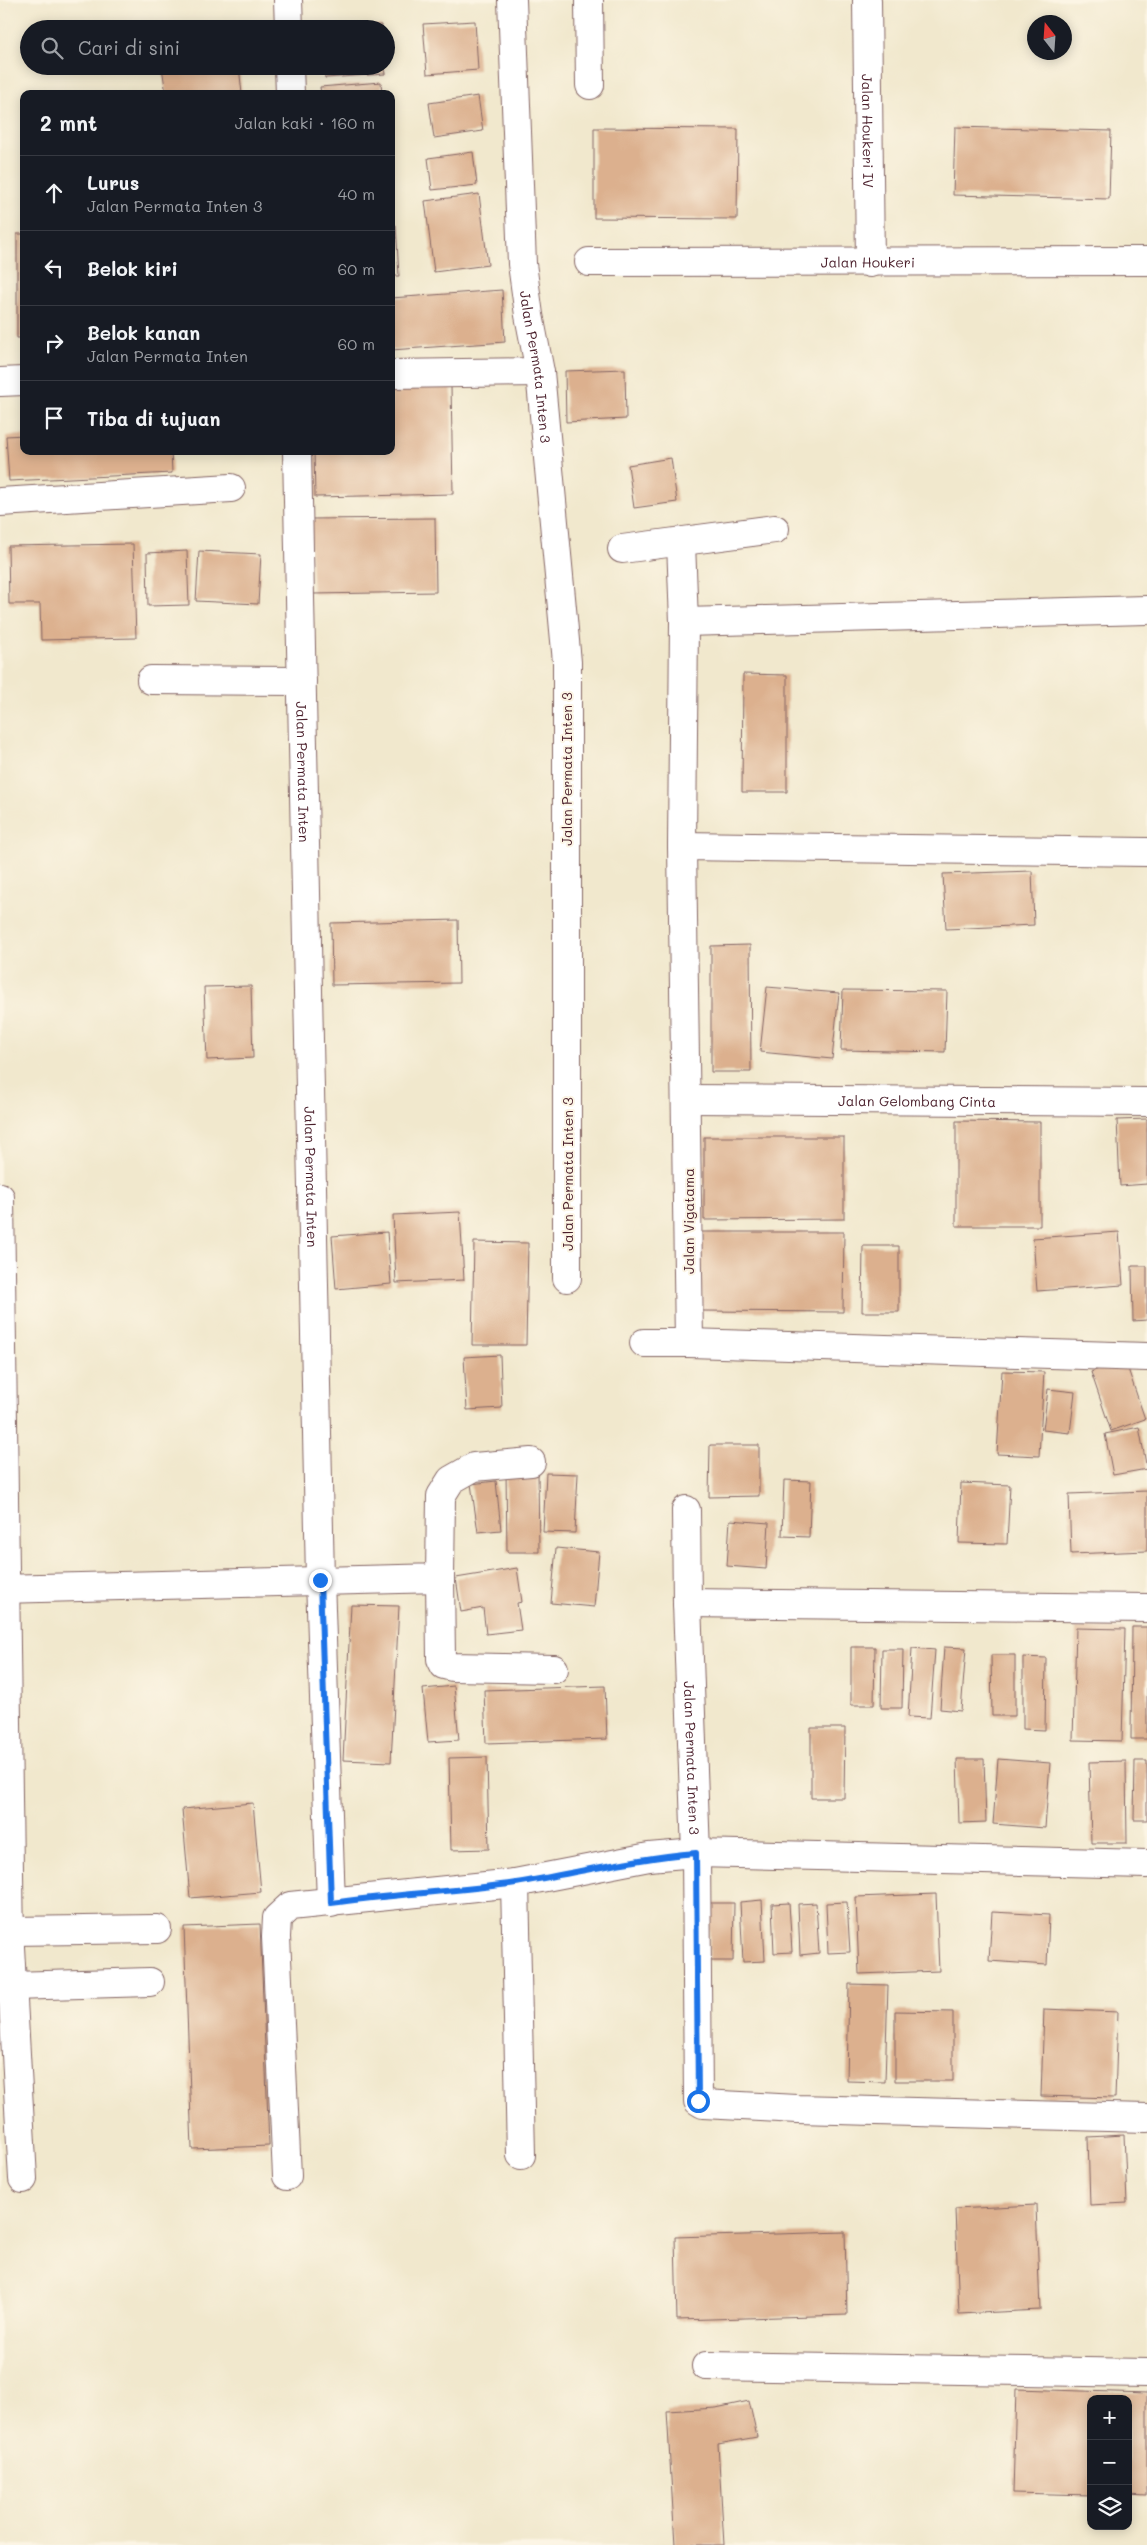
<!DOCTYPE html>
<html lang="id">
<meta charset="utf-8">
<style>
body{margin:0;font-family:Mali,sans-serif;background:#20242c;color:#f1f3f6}
.controls{position:absolute;right:15px;bottom:15px;display:grid;overflow:hidden;border-radius:10px;box-shadow:0 2px 12px #0003}
.controls button{width:45px;height:45px;display:grid;place-items:center;padding:0;border:0;border-bottom:1px solid #363941;background:#171b24;color:#f1f3f6;font:25px sans-serif}
.compass{position:absolute;left:1027px;top:15px;width:45px;height:45px;border-radius:50%;background:#171b24;box-shadow:0 2px 12px #0003;rotate:343deg}
.stop{position:absolute;width:15px;height:15px;margin:-11px;border:4px solid #1a73e8;border-radius:50%;background:#fff}
.stop.end{background:#1a73e8;border-color:#fff;box-shadow:0 1px 5px #0008}
.list{margin:0;padding:0;list-style:none}
h2{display:flex;justify-content:space-between;align-items:center;height:65px;margin:0;padding:0 20px;font-size:21px}
h2 small{font-size:16px;font-weight:400;color:#9ea1a6}
.list li{display:grid;grid-template-columns:32px 1fr auto;gap:15px;align-items:center;box-sizing:border-box;height:75px;padding:0 20px;border-top:1px solid #363941}
.list b{display:block;font-size:19px;white-space:nowrap}
.list p{margin:0;font-size:16px;white-space:nowrap;color:#9ea1a6}
.list em{font-size:16px;font-style:normal;color:#9ea1a6}
.icon{flex:none;width:28px;height:28px;fill:none;stroke:currentColor;stroke-width:2;stroke-linecap:round;stroke-linejoin:round}
.map{position:relative;flex:none;width:1147px;height:2545px;overflow:hidden}
.search{position:absolute;background:#171b24;box-shadow:0 2px 12px #0003;left:20px;top:20px;width:375px;height:55px;display:flex;align-items:center;gap:12px;box-sizing:border-box;padding:0 18px;border-radius:28px;color:#9ea1a6;font-size:19px}
.panel{position:absolute;background:#171b24;box-shadow:0 2px 12px #0003;left:20px;top:90px;width:375px;height:365px;border-radius:10px}
.map>svg:first-child{display:block}
.building{fill:#dcb08e}
.lines{fill:none;stroke-linecap:round;stroke-linejoin:round}
.minor-casing{stroke:#846564;stroke-width:30}
.minor{stroke:#fff;stroke-width:28}
.route{stroke:#1a73e8;stroke-width:6}
.labels{text-anchor:middle;dominant-baseline:central;stroke-width:4;stroke-linejoin:round;paint-order:stroke}
.street-label{font-size:14px;fill:#4a1f2b;stroke:#fcf5e5}
</style>
<div class="map">
<svg width="1147" height="2545" viewBox="0 0 1147 2545">
<rect width="100%" height="100%" fill="#fcf5e5"/>
<filter id="ink" filterUnits="userSpaceOnUse"><feTurbulence type="fractalNoise" baseFrequency=".02" numOctaves="2"/><feDisplacementMap in="SourceGraphic" scale="10" xChannelSelector="R" yChannelSelector="G"/><feConvolveMatrix kernelMatrix="1 2 1 2 8 2 1 2 1" color-interpolation-filters="sRGB"/></filter>
<filter id="wash" filterUnits="userSpaceOnUse"><feTurbulence type="fractalNoise" baseFrequency=".0096" numOctaves="4" result="noise"/><feDisplacementMap in="SourceGraphic" scale="20" xChannelSelector="R" yChannelSelector="G"/><feGaussianBlur stdDeviation="1.12" result="paint"/><feColorMatrix in="noise" values="0 0 0 0 0 0 0 0 0 0 0 0 0 0 0 0 0 1.4 0 .05"/><feComposite in="paint" operator="in"/></filter>
<g filter="url(#wash)">
<rect width="100%" height="100%" fill="#f1e8cd"/>
<g id="blocks">
<path class="building" d="M475 21 478 70 427 74 423 24Z
M381 25V29H327V27Z
M239 66 242 94H166L162 67Z
M324 66H384L385 74 325 78Z
M381 82 382 94H321L320 87Z
M478 96 483 131 434 138 429 103Z
M955 127 1111 131 1109 199 953 195Z
M594 128 738 129 737 219 594 218Z
M473 152 477 185 432 190 428 158Z
M479 194 488 265 434 272 425 201Z
M396 225 399 276H391V226Z
M17 234H24V338H17Z
M502 290 505 342 391 350V298Z
M625 369 626 419 566 422 565 371Z
M451 386 453 494 315 497 314 451H391V388Z
M24 435V451H171L172 473 9 481 6 436Z
M671 458 677 502 634 508 628 465Z
M435 518 436 592 313 594 309 519Z
M133 544 136 638 41 640 40 604H9L8 546Z
M187 551 189 605 148 606 147 553Z
M199 551 261 554 258 604 196 601Z
M743 674 787 675V792H742Z
M1032 871 1034 925 946 929 943 874Z
M458 920 459 983 332 985 331 923Z
M750 945 751 1072H711V946Z
M251 986 253 1058 207 1060 204 987Z
M767 987 839 993 832 1059 760 1052Z
M843 990 947 991 945 1052 841 1050Z
M1147 1119V1184L1120 1186 1117 1120Z
M956 1121 1040 1122V1226H956Z
M704 1137H844V1219L704 1220Z
M460 1212 464 1280 396 1283 393 1215Z
M387 1232 391 1284 336 1289 332 1236Z
M701 1232H844L843 1312 701 1311Z
M1119 1232 1123 1285 1037 1291 1033 1238Z
M474 1242 528 1243 526 1345H472Z
M863 1246H899V1312H862Z
M1132 1266H1147V1320L1133 1321Z
M500 1355 502 1408 467 1410 464 1357Z
M1125 1360 1145 1419 1111 1431 1091 1372Z
M1002 1371 1044 1372 1039 1456 997 1454Z
M1048 1389 1075 1392 1070 1433 1043 1430Z
M1139 1427 1147 1469 1113 1475 1105 1434Z
M710 1445H759V1496L709 1497Z
M506 1471H538L539 1552H507Z
M546 1473 578 1474 575 1533 543 1532Z
M784 1480 811 1481 809 1537 782 1536Z
M496 1481 501 1530 478 1532 471 1484Z
M961 1483 1010 1485 1007 1544 959 1543Z
M1147 1491V1551L1071 1554 1069 1494Z
M730 1520 769 1523 766 1569 727 1566Z
M556 1548 599 1552 594 1607 551 1603Z
M517 1568 522 1602 517 1603 521 1630 486 1634 483 1608 461 1612 456 1578Z
M351 1605 399 1606 391 1762 343 1760Z
M1132 1627H1147V1739H1131Z
M1076 1628 1125 1629 1122 1741 1073 1740Z
M851 1647H875L874 1705H851Z
M944 1647 966 1648 961 1711 940 1709Z
M912 1648 935 1650 930 1718 908 1717Z
M882 1649H903L902 1708H881Z
M991 1655H1015V1716H992Z
M1023 1657 1046 1658 1045 1730 1023 1729Z
M454 1686 459 1740 428 1742 423 1689Z
M605 1686 607 1739 486 1743 484 1690Z
M811 1728H845L844 1798H811Z
M487 1757 489 1849 451 1850 449 1758Z
M957 1759H984L986 1822 959 1823Z
M998 1759 1050 1763 1045 1828 993 1824Z
M1126 1761 1127 1843H1091L1089 1762Z
M1135 1761H1147V1820H1134Z
M253 1803 261 1892 190 1898 182 1809Z
M936 1894 939 1971 859 1974 856 1897Z
M762 1900 765 1961 743 1962 740 1902Z
M847 1902 850 1952 828 1953 826 1903Z
M710 1903H734L733 1961H709Z
M789 1903 792 1952 774 1953 772 1904Z
M816 1903 819 1953 800 1955 798 1904Z
M992 1912 1049 1915 1047 1965 989 1961Z
M260 1924 269 2146 192 2149 184 1927Z
M849 1984 888 1985 885 2082 847 2081Z
M1044 2009 1118 2012 1115 2098 1041 2096Z
M895 2011 953 2012V2081H895Z
M1124 2135 1127 2203 1090 2205 1088 2137Z
M1036 2205 1040 2310 959 2314 955 2209Z
M845 2232 847 2315 677 2320 675 2237Z
M1016 2389 1147 2393V2496L1128 2495V2399H1091V2495L1013 2493Z
M749 2401 757 2437 718 2444 724 2545H675L667 2411 716 2408Z"/>
</g>
</g>
<g filter="url(#ink)">
<use href="#blocks" fill-opacity="0" stroke="#846564" stroke-width="1"/>
<g class="lines">
<g class="minor-casing">
<g id="minor">
<path d="M288 0 289 29"/>
<path id="s1" d="M512 0 522 264 529 315 540 372 567 662V1278"/>
<path d="M589 0 590 85"/>
<path id="s2" d="M867 0 870 263"/>
<path d="M289 66 290 94"/>
<path id="s3" d="M589 262 1147 261"/>
<path d="M391 374 540 372"/>
<path d="M0 382 24 381"/>
<path id="s4" d="M297 451 320 1580 331 1903"/>
<path d="M0 502 231 488"/>
<path d="M681 543 684 622 682 846"/>
<path d="M622 549 775 529"/>
<path d="M684 622 1147 610"/>
<path d="M151 680 302 681"/>
<path id="s5" d="M687 1099 1147 1102"/>
<path d="M0 1197 10 1947 23 2179"/>
<path d="M644 1343H689L1147 1357"/>
<path d="M689 1343 682 846 1147 852"/>
<path id="s6" d="M686 1510 687 1603 696 1853 698 2101 703 2104 797 2109 1147 2118"/>
<path d="M440 1578 441 1659 444 1665 452 1667 554 1669"/>
<path d="M0 1589 440 1578 441 1496 451 1480 474 1467 531 1462"/>
<path d="M687 1603 1147 1608"/>
<path d="M515 1883 521 2155"/>
<path d="M10 1931 157 1929"/>
<path d="M12 1986 150 1982"/>
<path d="M287 2176 276 1937 277 1918 290 1906 515 1883 649 1857 696 1853 1147 1864"/>
<path d="M706 2366 1147 2373"/>
</g>
</g>
<use href="#minor" class="minor"/>
</g>
</g>
<g class="lines" filter="url(#ink)">
<path class="route" d="M320 1580 331 1903C392 1894 454 1892 516 1883 576 1873 635 1858 696 1853L698 2101"/>
</g>
<g class="labels">
<g class="street-label">
<text stroke="none"><textPath href="#s2" startOffset="131">Jalan Houkeri IV</textPath></text>
<text stroke="none"><textPath href="#s3" startOffset="279">Jalan Houkeri</textPath></text>
<text stroke="none"><textPath href="#s1" startOffset="368">Jalan Permata Inten 3</textPath></text>
<text transform="translate(566 769) rotate(-90)">Jalan Permata Inten 3</text>
<text stroke="none"><textPath href="#s4" startOffset="321">Jalan Permata Inten</textPath></text>
<text stroke="none"><textPath href="#s5" startOffset="230">Jalan Gelombang Cinta</textPath></text>
<text transform="translate(567 1174) rotate(-90)">Jalan Permata Inten 3</text>
<text stroke="none"><textPath href="#s4" startOffset="726">Jalan Permata Inten</textPath></text>
<text transform="translate(688 1221) rotate(-90)">Jalan Vigatama</text>
<text stroke="none"><textPath href="#s6" startOffset="248">Jalan Permata Inten 3</textPath></text>
</g>
</g>
</svg>
<div class="controls">
<button>+</button>
<button>−</button>
<button><svg class="icon" aria-label="layers" viewBox="0 0 24 24"><path d="M12 4l9 5-9 5-9-5zM3 14l9 5 9-5"/></svg></button>
</div>
<svg class="compass" viewBox="-18 -18 36 36"><path d="M0-13l5 13h-10z" fill="#e53935"/><path d="M0 13l5-13h-10z" fill="#9ea1a6"/></svg>
<div class="stop" style="left:698px;top:2101px"></div>
<div class="stop end" style="left:320px;top:1580px"></div>
<div class="search"><svg class="icon" aria-label="search" viewBox="0 0 24 24"><circle cx="10" cy="10" r="6"/><path d="M15 15l6 6"/></svg>Cari di sini</div>
<section class="panel">
<h2>2 mnt<small>Jalan kaki · 160 m</small></h2>
<ul class="list">
<li><svg class="icon" aria-label="ahead" viewBox="0 0 24 24"><path d="M12 20V5M6 11l6-6 6 6"/></svg><div><b>Lurus</b><p>Jalan Permata Inten 3</p></div><em>40 m</em></li>
<li><svg class="icon" aria-label="left" viewBox="0 0 24 24"><path d="M17 20v-9H6M10 6l-5 5 5 5"/></svg><div><b>Belok kiri</b></div><em>60 m</em></li>
<li><svg class="icon" aria-label="right" viewBox="0 0 24 24"><path d="M7 20v-9h11M14 6l5 5-5 5"/></svg><div><b>Belok kanan</b><p>Jalan Permata Inten</p></div><em>60 m</em></li>
<li><svg class="icon" aria-label="arrive" viewBox="0 0 24 24"><path d="M6 21V4h12l-3 4 3 4H6"/></svg><div><b>Tiba di tujuan</b></div></li>
</ul>
</section>
</div>
